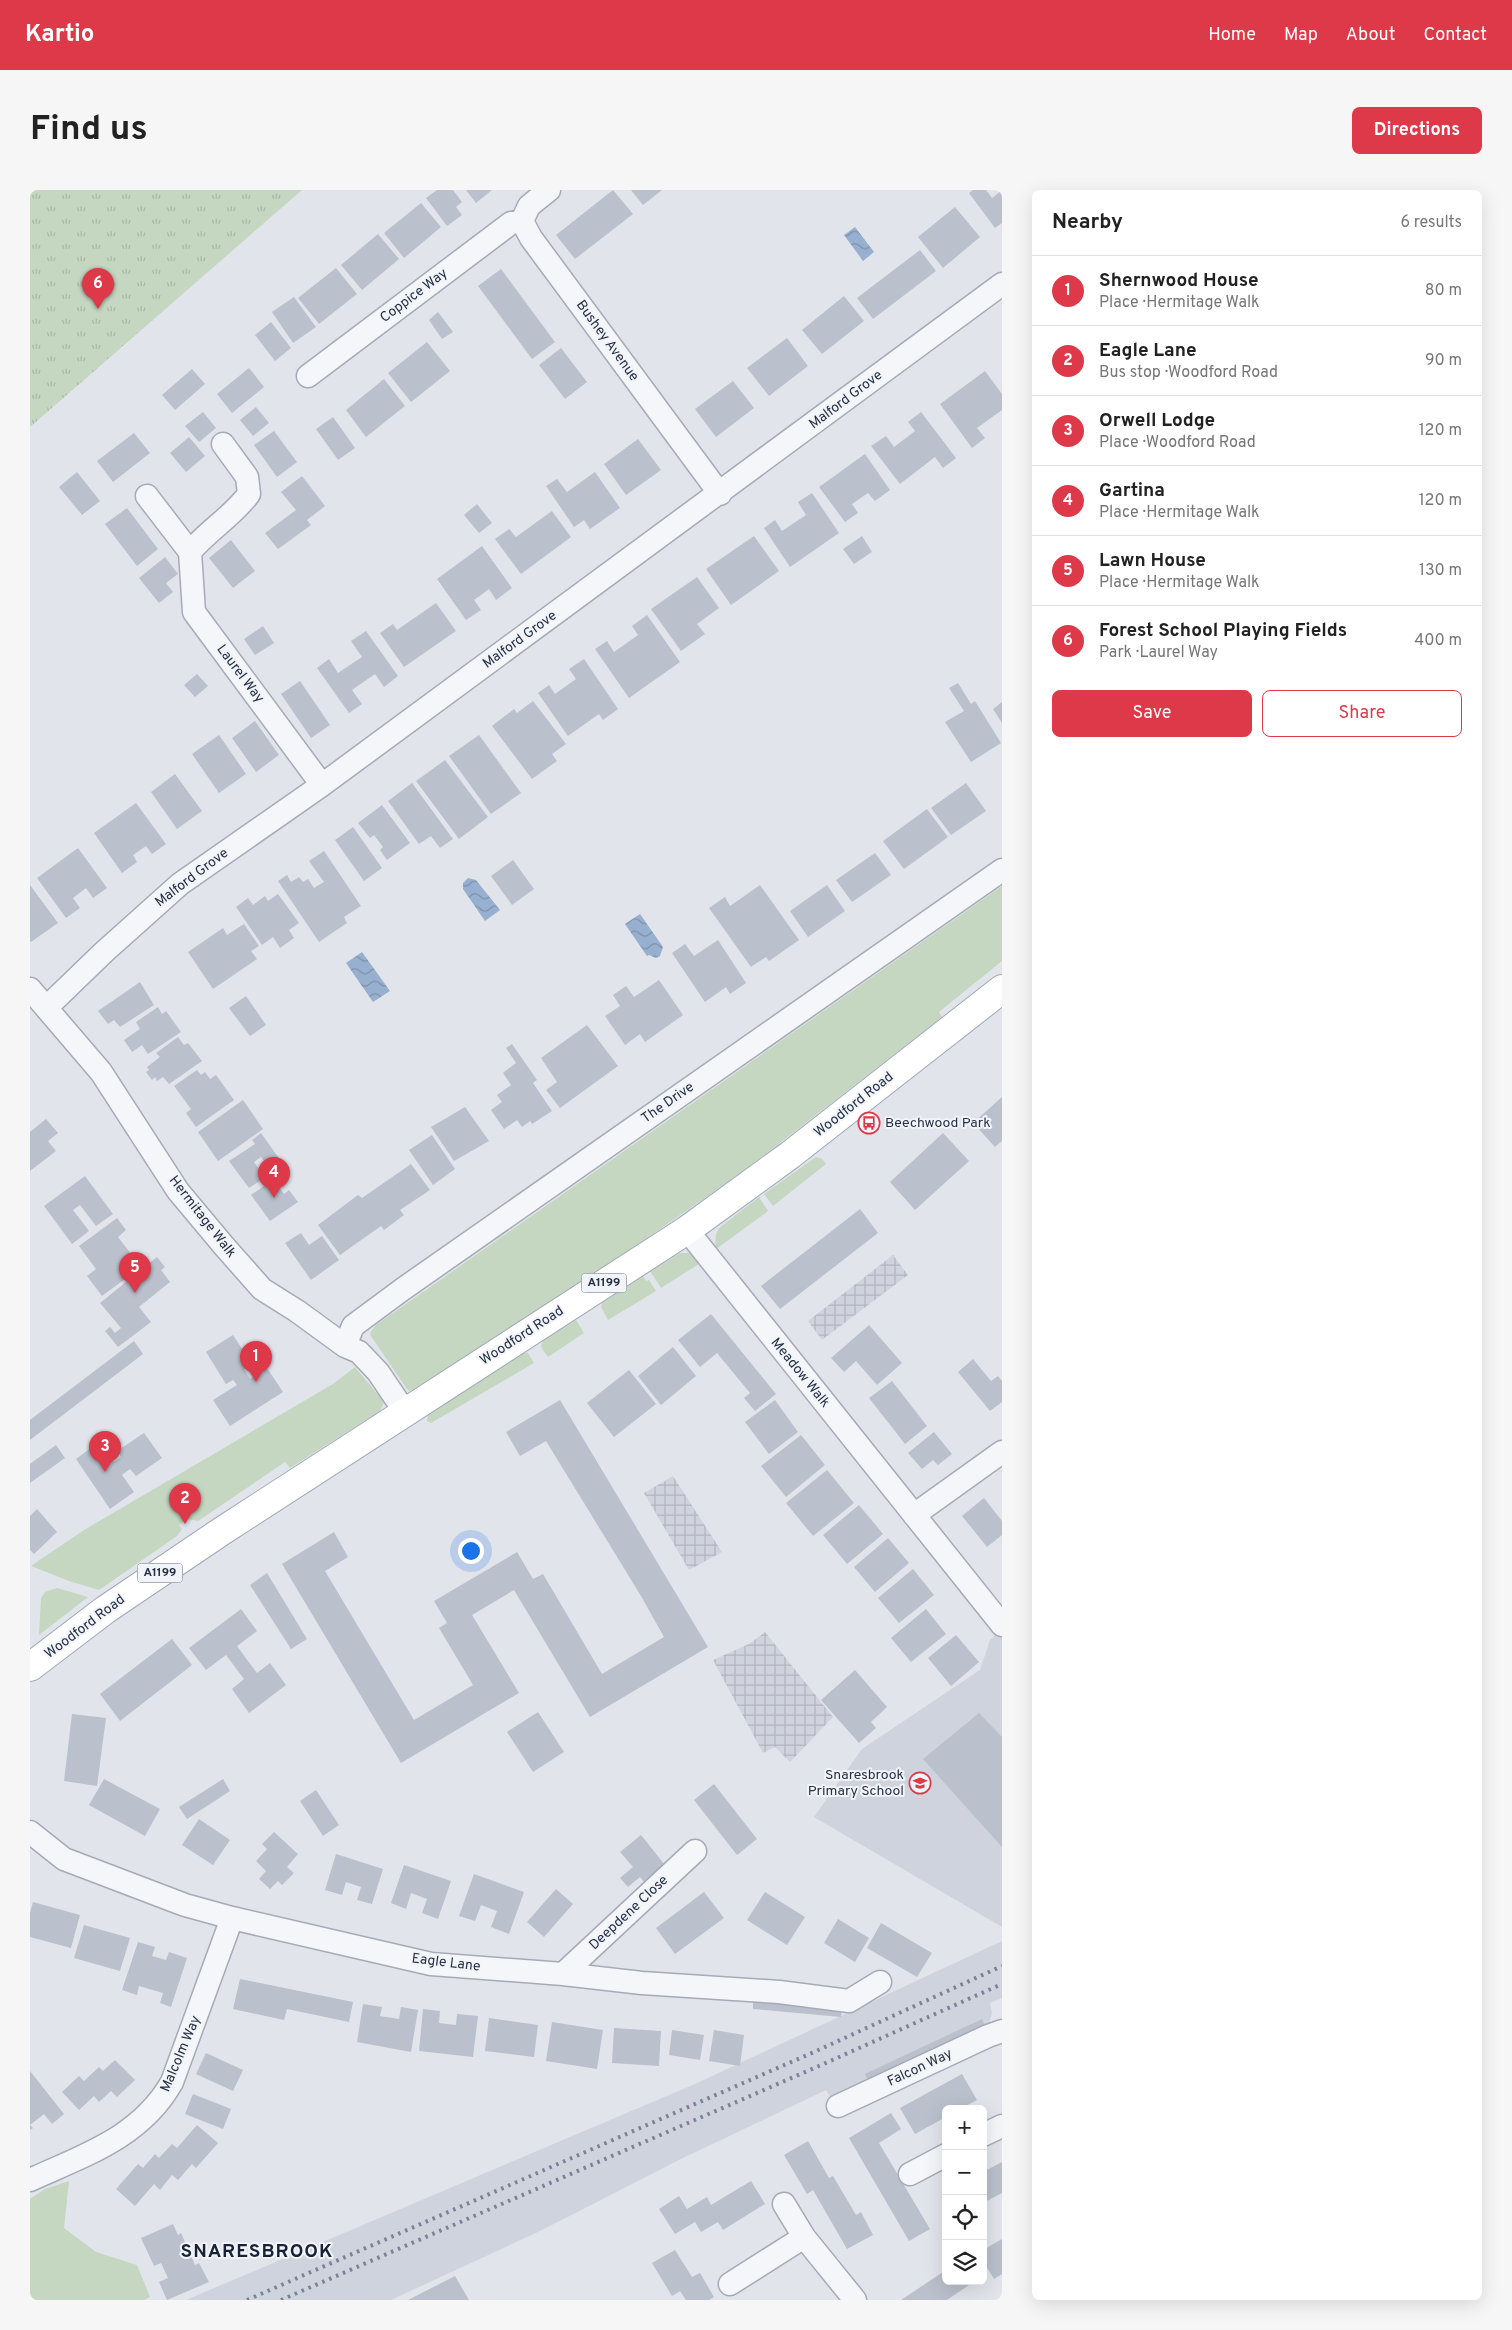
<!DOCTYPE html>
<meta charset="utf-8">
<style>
body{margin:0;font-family:Overpass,sans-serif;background:#f6f6f6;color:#222}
.controls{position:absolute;right:15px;bottom:15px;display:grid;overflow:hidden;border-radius:8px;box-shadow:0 5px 20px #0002}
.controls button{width:45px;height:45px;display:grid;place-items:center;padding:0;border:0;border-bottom:1px solid #e0e0e0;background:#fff;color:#222;font:25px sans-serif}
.you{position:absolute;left:440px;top:1360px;width:18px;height:18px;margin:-12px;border:4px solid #fff;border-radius:50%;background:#1a73e8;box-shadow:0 0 0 8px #1a73e833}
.badge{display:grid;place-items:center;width:32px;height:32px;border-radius:50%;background:#dd3949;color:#fff;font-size:16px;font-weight:700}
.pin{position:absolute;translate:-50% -41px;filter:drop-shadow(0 1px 2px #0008)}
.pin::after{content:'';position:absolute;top:26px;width:18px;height:15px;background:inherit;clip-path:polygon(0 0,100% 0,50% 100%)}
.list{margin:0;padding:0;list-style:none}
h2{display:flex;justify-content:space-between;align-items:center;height:65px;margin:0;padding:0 20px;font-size:21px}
h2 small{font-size:16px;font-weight:400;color:#767676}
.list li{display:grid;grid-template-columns:32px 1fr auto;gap:15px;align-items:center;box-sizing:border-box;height:70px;padding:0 20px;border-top:1px solid #e0e0e0}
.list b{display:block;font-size:19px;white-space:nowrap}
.list p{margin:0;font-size:16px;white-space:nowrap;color:#767676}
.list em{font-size:16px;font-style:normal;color:#767676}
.actions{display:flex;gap:10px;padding:15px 20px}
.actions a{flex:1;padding:11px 0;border:1px solid #dd3949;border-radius:8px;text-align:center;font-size:18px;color:#dd3949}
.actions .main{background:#dd3949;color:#fff}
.icon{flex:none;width:28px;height:28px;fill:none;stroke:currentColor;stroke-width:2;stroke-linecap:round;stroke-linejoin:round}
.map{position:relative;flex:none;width:972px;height:2110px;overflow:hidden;border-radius:8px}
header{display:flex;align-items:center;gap:30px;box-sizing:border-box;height:70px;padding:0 25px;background:#dd3949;color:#fff}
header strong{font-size:24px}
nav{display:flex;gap:28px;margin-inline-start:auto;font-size:18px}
.intro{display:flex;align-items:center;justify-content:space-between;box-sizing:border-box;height:120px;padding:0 30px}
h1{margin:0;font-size:35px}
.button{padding:12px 22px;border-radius:8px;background:#dd3949;color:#fff;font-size:18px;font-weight:700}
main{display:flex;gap:30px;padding:0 30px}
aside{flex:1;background:#fff;border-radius:8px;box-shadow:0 5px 20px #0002}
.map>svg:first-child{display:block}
.built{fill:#cfd3dd}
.industrial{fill:url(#industrial-grid)}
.grass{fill:#c5d6c1}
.park{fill:url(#park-tufts)}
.water{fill:url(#water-waves)}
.building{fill:#bac0cc}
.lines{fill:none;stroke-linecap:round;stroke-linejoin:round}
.minor-casing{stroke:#a5aab6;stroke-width:25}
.major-casing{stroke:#9fa8b8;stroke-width:30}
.minor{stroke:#f4f6f9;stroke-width:22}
.major{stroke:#fff;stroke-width:28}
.rail{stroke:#798297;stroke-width:4;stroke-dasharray:2.5 5;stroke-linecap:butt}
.labels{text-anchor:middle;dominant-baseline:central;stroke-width:4;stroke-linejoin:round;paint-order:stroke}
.shield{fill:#f1f4f8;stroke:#646b7b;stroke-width:1}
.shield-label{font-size:12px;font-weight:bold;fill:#273045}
.street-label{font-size:14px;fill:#273045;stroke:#f1f4f8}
.poi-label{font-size:14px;fill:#273045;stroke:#f1f4f8;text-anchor:start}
.district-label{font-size:19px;font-weight:bold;letter-spacing:1px;fill:#192136;stroke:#f1f4f8}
</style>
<header>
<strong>Kartio</strong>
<nav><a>Home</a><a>Map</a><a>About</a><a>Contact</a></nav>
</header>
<div class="intro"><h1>Find us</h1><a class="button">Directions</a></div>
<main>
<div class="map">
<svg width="972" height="2110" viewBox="0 0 972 2110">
<defs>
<pattern id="industrial-grid" width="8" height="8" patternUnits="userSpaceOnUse" patternTransform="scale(1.25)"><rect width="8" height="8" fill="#cfd3dd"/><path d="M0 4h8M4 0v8" fill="none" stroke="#b2b5bf"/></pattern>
<pattern id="park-tufts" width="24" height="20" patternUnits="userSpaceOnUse" patternTransform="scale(1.25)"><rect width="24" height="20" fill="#c5d6c1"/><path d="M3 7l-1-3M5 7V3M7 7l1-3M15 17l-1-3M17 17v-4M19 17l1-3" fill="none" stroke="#a9b8a7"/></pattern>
<pattern id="water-waves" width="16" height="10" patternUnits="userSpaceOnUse" patternTransform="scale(1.25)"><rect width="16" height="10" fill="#98b0cf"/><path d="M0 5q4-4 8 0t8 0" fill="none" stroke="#7c90aa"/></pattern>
</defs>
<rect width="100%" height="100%" fill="#e1e4eb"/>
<path class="built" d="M972 1439V1737L784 1627 832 1559 950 1480 960 1450Z
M972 1751V1808L960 1813 962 1823 957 1840 804 1913 796 1900 651 1969 510 2041 361 2110H156L665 1894Z"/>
<path class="industrial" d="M863 1065 878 1085 792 1150 778 1131Z
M643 1286 692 1362 659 1380 614 1303Z
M735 1442 803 1527 760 1572 745 1557 733 1563 683 1470 719 1454Z"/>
<path class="grass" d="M972 696V771L909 822 912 827 715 980 597 1062 384 1199 380 1201 377 1199 341 1146 340 1143 346 1135Z
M786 967 792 969 796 974 743 1016 734 1004Z
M729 1007 738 1021 685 1060 686 1044 689 1038Z
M650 1063H659L672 1072 631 1098 620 1081Z
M613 1086 616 1091 619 1090 626 1101 578 1130 571 1117 572 1113Z
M546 1130 554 1143 518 1167 511 1157 513 1150Z
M493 1162 498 1163 504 1173 401 1233 397 1231 398 1224Z
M325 1177 354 1212 350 1221 260 1278 255 1272 168 1331 157 1329 149 1335 152 1339 147 1346 69 1400 39 1391 1 1376 54 1340 303 1194Z
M27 1398 58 1407 9 1445 11 1408 15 1402Z
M39 1991 34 2038 66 2062 107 2075 120 2107 114 2110H0V2009L15 1999Z"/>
<path class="park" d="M0 0H272L0 237Z"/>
<path class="water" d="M825 37 844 62 833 71 814 45Z
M438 688 446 690 470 720 455 731 433 699V693Z
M610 724 633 757 630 766 626 768 619 765 617 766 595 734Z
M332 762 360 801 343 812 316 773Z"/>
<path class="building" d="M407 0H423L432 12 426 17 432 25 417 36 396 8Z
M436 0H462L446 13Z
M583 0 603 24 545 69 526 45Z
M601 0H632L613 15Z
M943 0H956L962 8 972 0V33L965 38 939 3Z
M391 13 411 37 374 68 354 43Z
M925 17 950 47 913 78 888 47Z
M348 44 369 69 332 100 311 75Z
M890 60 906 81 843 129 827 108Z
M306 78 327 104 289 134 268 108Z
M471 79 525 152 502 169 448 96Z
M814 106 834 131 792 164 772 140Z
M264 107 286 137 263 153 242 122Z
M408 122 423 142 412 149 399 130Z
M241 132 261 158 245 171 225 145Z
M757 148 778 176 739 206 717 178Z
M397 152 420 181 381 212 358 183Z
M531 158 557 192 535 209 509 175Z
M219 178 234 197 202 223 187 204Z
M162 179 175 194 145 220 132 205Z
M955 181 972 204V220L947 238 955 248 942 258 910 214Z
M354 189 375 216 336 247 316 220Z
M703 191 724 218 686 247 665 219Z
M226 217 239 233 223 246 210 230Z
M173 222 186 238 169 252 155 236Z
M891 222 926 268 913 278 905 267 870 294 841 256 856 246 864 257 885 241 878 232Z
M303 227 325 258 308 270 286 239Z
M244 241 267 272 247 287 224 255Z
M104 243 120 263 83 292 67 271Z
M159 247 175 266 156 282 140 263Z
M608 249 631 280 596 305 574 274Z
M835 264 860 300 845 311 838 303 822 314 828 323 815 332 789 297Z
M47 282 70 311 52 325 29 297Z
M565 282 590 318 560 339 554 330 544 337 516 296 527 289 537 302Z
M272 286 295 316 277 330 281 335 248 359 235 343 266 320 251 302Z
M782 303 809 343 760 377 734 338 745 330 752 341 776 325 768 312Z
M447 314 462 333 449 343 434 325Z
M97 318 128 359 107 376 75 334Z
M522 321 541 347 491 384 465 349 479 339 486 347Z
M724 346 749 381 701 415 676 379Z
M832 346 842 362 824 374 813 359Z
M201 350 225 381 203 398 179 368Z
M452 356 482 398 466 410 459 399 444 410 451 420 436 430 407 389Z
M135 367 148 384 136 393 143 402 129 413 109 388Z
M667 387 689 418 667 434 675 444 651 461 621 419Z
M406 413 426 441 374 477 350 443 363 434 367 440Z
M617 425 650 472 599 508 565 459 577 451 584 462 608 445 602 436Z
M233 436 244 453 225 465 214 449Z
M336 441 368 486 354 497 345 484 322 500 332 514 319 523 287 478 299 469 308 483 332 467 321 451Z
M554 469 588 519 573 530 569 524 538 546 508 503 519 495 525 504 546 489 539 479Z
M167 484 178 496 165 507 154 495Z
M270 491 300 535 281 548 251 504Z
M928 493 941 514 945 511 971 553 941 572 915 532 934 521 919 498Z
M503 511 536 554 522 564 527 571 502 589 462 536 484 519 487 523Z
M972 512V533L963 519Z
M225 531 249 565 226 582 202 548Z
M189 545 216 584 189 603 162 564Z
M449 545 491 603 461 624 419 566Z
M415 570 458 627 429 649 386 591Z
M145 584 172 621 147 639 121 602Z
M382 593 423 649 410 658 401 646 389 654 358 611Z
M936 593 956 621 921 645 901 618Z
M106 613 136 654 122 664 116 656 103 665 107 672 92 683 64 643Z
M352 615 380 653 357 670 350 660 353 657 344 645 340 648 328 633Z
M897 619 918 647 874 679 853 651Z
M323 637 352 678 334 691 305 650Z
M48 658 77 698 63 708 56 698 43 708 50 718 36 728 7 688Z
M294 661 331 716 314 727 317 733 289 752 248 691 257 685 261 692 269 687 273 692 278 689 284 698 294 692 279 671Z
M845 663 861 685 822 712 806 690Z
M483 670 504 699 482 715 461 686Z
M0 695 28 733 1 752 0 751Z
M730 695 769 750 739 771 736 767 721 777 679 718 695 707 700 716Z
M797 695 815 721 778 747 760 721Z
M248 704 269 733 259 740 264 748 250 758 243 747 232 755 206 717 218 708 223 715 235 706 238 711Z
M214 734 229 756 221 761 227 769 183 799 158 762 193 738 197 745Z
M688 750 716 793 700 804 696 797 675 812 642 763 655 754 664 766Z
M629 790 653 825 615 852 610 844 595 855 575 826 590 816 583 805 596 796 604 807Z
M110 792 124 815 90 837 84 830 78 834 68 821Z
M216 806 236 835 220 846 199 818Z
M128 817 132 824 136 821 151 842 118 864 112 855 102 862 94 850 110 839 106 832Z
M557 835 588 876 530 918 516 900 527 892 511 868Z
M148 847 154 855 158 853 172 871 139 894 133 887 127 891 125 887 122 890 116 882 119 880 117 877 130 867 126 863Z
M482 854 507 890 503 893 522 921 502 934 500 931 492 937 487 930 474 939 461 920 472 912 467 905 481 895 473 883 486 873 476 858Z
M167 880 171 885 175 882 180 889 186 885 204 910 166 937 156 923 161 919 144 896Z
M972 907V951L965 957 943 933Z
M213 910 233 939 188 971 168 942Z
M435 917 459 951 424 971 401 937Z
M16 929 28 943 18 951 26 961 0 981V942Z
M231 943 253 974 242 982 231 967 224 972 235 987 239 985 254 1004 259 1000 268 1012 240 1031 221 1005 234 996 230 991 219 998 199 971 225 954 222 950Z
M913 943 939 971 885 1020 860 992Z
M402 945 425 979 403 995 379 960Z
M381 974 400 1000 370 1020 374 1025 354 1040 351 1036 310 1065 288 1035 328 1005 332 1008Z
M55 986 83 1024 66 1036 50 1015 43 1020 59 1041 42 1054 14 1016Z
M830 1019 848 1043 750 1119 731 1096Z
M87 1028 96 1040 88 1047 111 1077 72 1106 57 1086 66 1079 49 1056Z
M271 1043 279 1055 292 1046 309 1070 281 1090 255 1053Z
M127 1067 135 1077 131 1080 140 1092 109 1117 121 1132 88 1157 75 1141 80 1137 85 1143 91 1138 70 1113Z
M681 1124 746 1204 725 1221 714 1208 720 1203 687 1163 670 1177 648 1150Z
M839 1135 872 1173 847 1195 826 1171 814 1182 801 1168Z
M203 1145 222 1174 214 1179 220 1189 237 1178 253 1202 200 1236 183 1210 207 1195 203 1190 196 1194 176 1162Z
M104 1151 113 1164 0 1250V1230Z
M643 1157 666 1186 631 1215 608 1186Z
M943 1169 961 1191 968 1186 972 1191V1212L960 1221 928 1182Z
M599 1180 626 1214 584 1247 557 1213Z
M862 1191 897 1236 875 1254 839 1208Z
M530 1210 678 1457 560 1527 484 1400 442 1425 489 1503 371 1573 252 1374 304 1342 318 1367 295 1381 384 1530 443 1495 409 1438 417 1433 404 1411 487 1362 503 1389 513 1384 572 1484 634 1447 611 1406 516 1251 490 1266 476 1242Z
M745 1210 768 1242 739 1264 715 1232Z
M904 1242 922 1264 908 1275 903 1270 892 1279 878 1263Z
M114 1243 132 1268 106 1286 100 1279 92 1285 104 1302 80 1319 46 1269 69 1252 84 1272 91 1267 87 1261Z
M771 1245 795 1275 756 1307 731 1276Z
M26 1255 35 1268 0 1293V1274Z
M797 1280 824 1313 783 1346 756 1313Z
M954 1308 972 1331V1345L957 1357 932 1326Z
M829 1315 853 1344 817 1374 793 1345Z
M7 1319 27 1342 4 1364 0 1360V1326Z
M858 1348 879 1373 845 1402 824 1377Z
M883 1379 904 1405 869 1433 848 1408Z
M237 1383 277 1449 261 1459 220 1395Z
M211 1419 227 1441 207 1456 227 1483 240 1473 256 1495 219 1523 202 1499 214 1489 196 1465 176 1480 159 1458Z
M896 1419 916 1444 881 1472 861 1448Z
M926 1445 949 1472 921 1496 898 1468Z
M142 1449 162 1475 90 1531 70 1504Z
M825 1480 857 1517 841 1532 846 1538 829 1553 791 1510Z
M508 1522 534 1562 503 1582 477 1542Z
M949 1523 972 1547V1657L893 1569Z
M42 1524 76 1528 67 1596 34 1591Z
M74 1589 130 1619 115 1646 59 1615Z
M193 1589 200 1601 157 1629 149 1617Z
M684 1594 727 1649 707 1665 664 1610Z
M286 1600 309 1635 293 1646 270 1611Z
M169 1629 200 1650 183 1675 152 1655Z
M244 1642 268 1664 257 1677 264 1683 252 1695 248 1691 240 1699 229 1689 236 1681 226 1671 237 1659 232 1654Z
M611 1645 635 1675 614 1692 610 1687 598 1697 590 1688 603 1677 590 1662Z
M306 1664 353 1679 342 1714 327 1710 331 1697 316 1692 312 1705 295 1700Z
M374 1675 421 1691 408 1729 392 1723 397 1709 381 1703 376 1719 361 1713Z
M444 1684 494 1702 479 1744 461 1737 467 1721 451 1715 445 1731 429 1726Z
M526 1699 543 1714 514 1747 497 1732Z
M674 1702 694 1728 645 1764 626 1738Z
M735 1702 775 1727 757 1755 717 1730Z
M3 1712 50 1725 41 1758 0 1747V1723Z
M808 1729 839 1748 825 1772 794 1753Z
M851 1733 902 1763 887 1787 837 1758Z
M54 1735 100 1748 90 1781 44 1768Z
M108 1752 125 1757 122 1766 136 1770 139 1762 157 1768 141 1817 130 1813 133 1803 109 1796 107 1805 92 1800Z
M210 1789 323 1812 319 1832 257 1819 254 1830 203 1819Z
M723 1810 812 1818 811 1827 723 1819Z
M333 1814 352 1817 350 1826 369 1829 371 1817 388 1820 381 1862 327 1852Z
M393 1819 410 1821 409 1833 426 1835 427 1824 448 1826 443 1867 389 1861Z
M459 1828 508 1835 504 1867 455 1861Z
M952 1829 957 1840 840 1895 835 1884Z
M522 1832 573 1840 567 1879 516 1871Z
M584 1838 631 1841 629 1876 582 1873Z
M642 1840 674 1845 670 1870 639 1865Z
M684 1840 714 1845 710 1876 679 1871Z
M176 1863 213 1880 203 1901 166 1884Z
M85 1870 105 1890 87 1907 81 1901 69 1912 64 1906 49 1920 32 1902 49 1886 54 1891 69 1877 73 1881Z
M0 1881 34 1924 22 1934 14 1924 0 1935 3 1938 0 1940Z
M932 1884 947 1910 930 1919H916V1927L885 1944 870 1918Z
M163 1904 201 1919 193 1939 155 1924Z
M861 1923 871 1939 849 1953 900 2039 879 2051 819 1948Z
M167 1935 188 1953 166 1978 162 1974 148 1990 142 1985 130 2000 124 1994 105 2016 86 1999 108 1974 113 1978 125 1964 129 1968 142 1954 147 1958Z
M778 1951 799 1988 803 1986 826 2025 831 2022 843 2045 817 2059 783 2000 777 2004 754 1965Z
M972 1972V2003L953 2013V1982Z
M721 1991 735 2014 693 2040 688 2032 671 2042 665 2032 645 2044 629 2019 649 2006 657 2019 677 2007 681 2015Z
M143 2034 148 2045 151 2043 165 2075 169 2073 179 2092 137 2110 129 2092 138 2088 131 2073 124 2076 111 2048Z
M972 2049V2084L964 2089 953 2071V2060Z
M645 2060 662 2087 670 2083 684 2107 679 2110H656L650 2101 642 2106 622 2073Z
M916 2080V2091H945L917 2110H871Z
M425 2086 439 2110H378Z"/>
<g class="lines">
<g class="minor-casing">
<path id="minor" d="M519 0 499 16 492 31 501 48 690 304
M278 186 481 33 492 31
M193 254 217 287 219 304C202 327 178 340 160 362L164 422 292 595
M117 306 160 362
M0 799 71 882 148 1001 194 1056 232 1099 267 1121 315 1156 329 1162 348 1182 375 1222
M17 817 74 762 150 694 292 595 972 94
M657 1040 972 1435
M315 1156 323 1136 373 1099 972 680
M884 1325 972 1262
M0 1642 34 1669 155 1715 202 1728 401 1774 533 1784 612 1793 749 1802 819 1811 850 1792
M533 1784 665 1661
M808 1916 958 1846 972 1841
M953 1945 972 1936
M880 1984 916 1965
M0 1990C55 1965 111 1947 142 1892L202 1728
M754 2014 774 2047 825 2110
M700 2094 774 2047"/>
</g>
<g class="major-casing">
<path id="major" d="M0 1477 75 1420 192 1341 657 1040 760 965 972 799"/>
</g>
<use href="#minor" class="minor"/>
<use href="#major" class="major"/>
<path class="rail" d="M217 2110 784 1862 972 1776
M251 2110 789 1876 972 1794"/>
</g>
<defs>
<g id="bus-ring" transform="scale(1.125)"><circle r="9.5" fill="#f1f4f8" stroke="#dd3949" stroke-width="1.5"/><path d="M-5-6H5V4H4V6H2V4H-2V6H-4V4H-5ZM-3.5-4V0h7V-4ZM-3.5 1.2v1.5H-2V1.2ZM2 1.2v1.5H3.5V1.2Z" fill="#dd3949"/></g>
<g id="school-ring" transform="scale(1.125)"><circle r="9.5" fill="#f1f4f8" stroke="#dd3949" stroke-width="1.5"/><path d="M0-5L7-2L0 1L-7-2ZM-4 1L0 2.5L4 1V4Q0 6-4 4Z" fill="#dd3949"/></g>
</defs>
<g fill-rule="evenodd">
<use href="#bus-ring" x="839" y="933"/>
<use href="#school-ring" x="890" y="1593"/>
</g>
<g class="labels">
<g class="shield">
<rect x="551.5" y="1083.5" width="45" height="19" rx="4"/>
<rect x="107.5" y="1373.5" width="45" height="19" rx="4"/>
</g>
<g class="shield-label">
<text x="574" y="1093">A1199</text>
<text x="130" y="1383">A1199</text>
</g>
<g class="street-label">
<text transform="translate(384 106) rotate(-37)">Coppice Way</text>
<text transform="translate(577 151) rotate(54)">Bushey Avenue</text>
<text transform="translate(816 210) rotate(-37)">Malford Grove</text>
<text transform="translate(490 450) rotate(-36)">Malford Grove</text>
<text transform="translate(210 484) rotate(53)">Laurel Way</text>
<text transform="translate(162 688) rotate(-37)">Malford Grove</text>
<text transform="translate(638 913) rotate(-35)">The Drive</text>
<text transform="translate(824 915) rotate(-38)">Woodford Road</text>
<text transform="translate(172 1027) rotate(52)">Hermitage Walk</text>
<text transform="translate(492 1146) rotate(-33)">Woodford Road</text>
<text transform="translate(770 1183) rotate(51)">Meadow Walk</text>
<text transform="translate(55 1437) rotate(-37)">Woodford Road</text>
<text transform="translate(599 1723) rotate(-43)">Deepdene Close</text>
<text transform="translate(416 1773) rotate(7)">Eagle Lane</text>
<text transform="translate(151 1864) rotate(-67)">Malcolm Way</text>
<text transform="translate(890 1878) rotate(-25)">Falcon Way</text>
</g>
<g class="poi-label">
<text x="855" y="933">Beechwood Park</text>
<text x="874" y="1585" text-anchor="end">Snaresbrook<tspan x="874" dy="16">Primary School</tspan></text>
</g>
<g class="district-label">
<text x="227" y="2062">SNARESBROOK</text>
</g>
</g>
</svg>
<div class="controls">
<button>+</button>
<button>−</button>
<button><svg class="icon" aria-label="locate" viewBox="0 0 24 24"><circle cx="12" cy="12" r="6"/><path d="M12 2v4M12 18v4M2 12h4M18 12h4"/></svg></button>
<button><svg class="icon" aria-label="layers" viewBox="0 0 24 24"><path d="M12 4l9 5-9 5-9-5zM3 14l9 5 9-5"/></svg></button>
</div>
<div class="you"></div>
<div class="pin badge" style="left:226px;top:1192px">1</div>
<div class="pin badge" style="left:155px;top:1334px">2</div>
<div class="pin badge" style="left:75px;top:1282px">3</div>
<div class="pin badge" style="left:244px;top:1008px">4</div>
<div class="pin badge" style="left:105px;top:1103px">5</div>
<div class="pin badge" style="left:68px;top:119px">6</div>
</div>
<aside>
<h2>Nearby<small>6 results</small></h2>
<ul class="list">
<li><span class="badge">1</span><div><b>Shernwood House</b><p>Place · Hermitage Walk</p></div><em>80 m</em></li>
<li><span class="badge">2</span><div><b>Eagle Lane</b><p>Bus stop · Woodford Road</p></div><em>90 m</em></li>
<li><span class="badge">3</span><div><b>Orwell Lodge</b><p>Place · Woodford Road</p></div><em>120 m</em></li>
<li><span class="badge">4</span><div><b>Gartina</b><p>Place · Hermitage Walk</p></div><em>120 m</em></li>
<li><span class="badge">5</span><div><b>Lawn House</b><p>Place · Hermitage Walk</p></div><em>130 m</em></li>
<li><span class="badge">6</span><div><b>Forest School Playing Fields</b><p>Park · Laurel Way</p></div><em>400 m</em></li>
</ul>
<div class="actions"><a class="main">Save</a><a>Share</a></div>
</aside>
</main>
